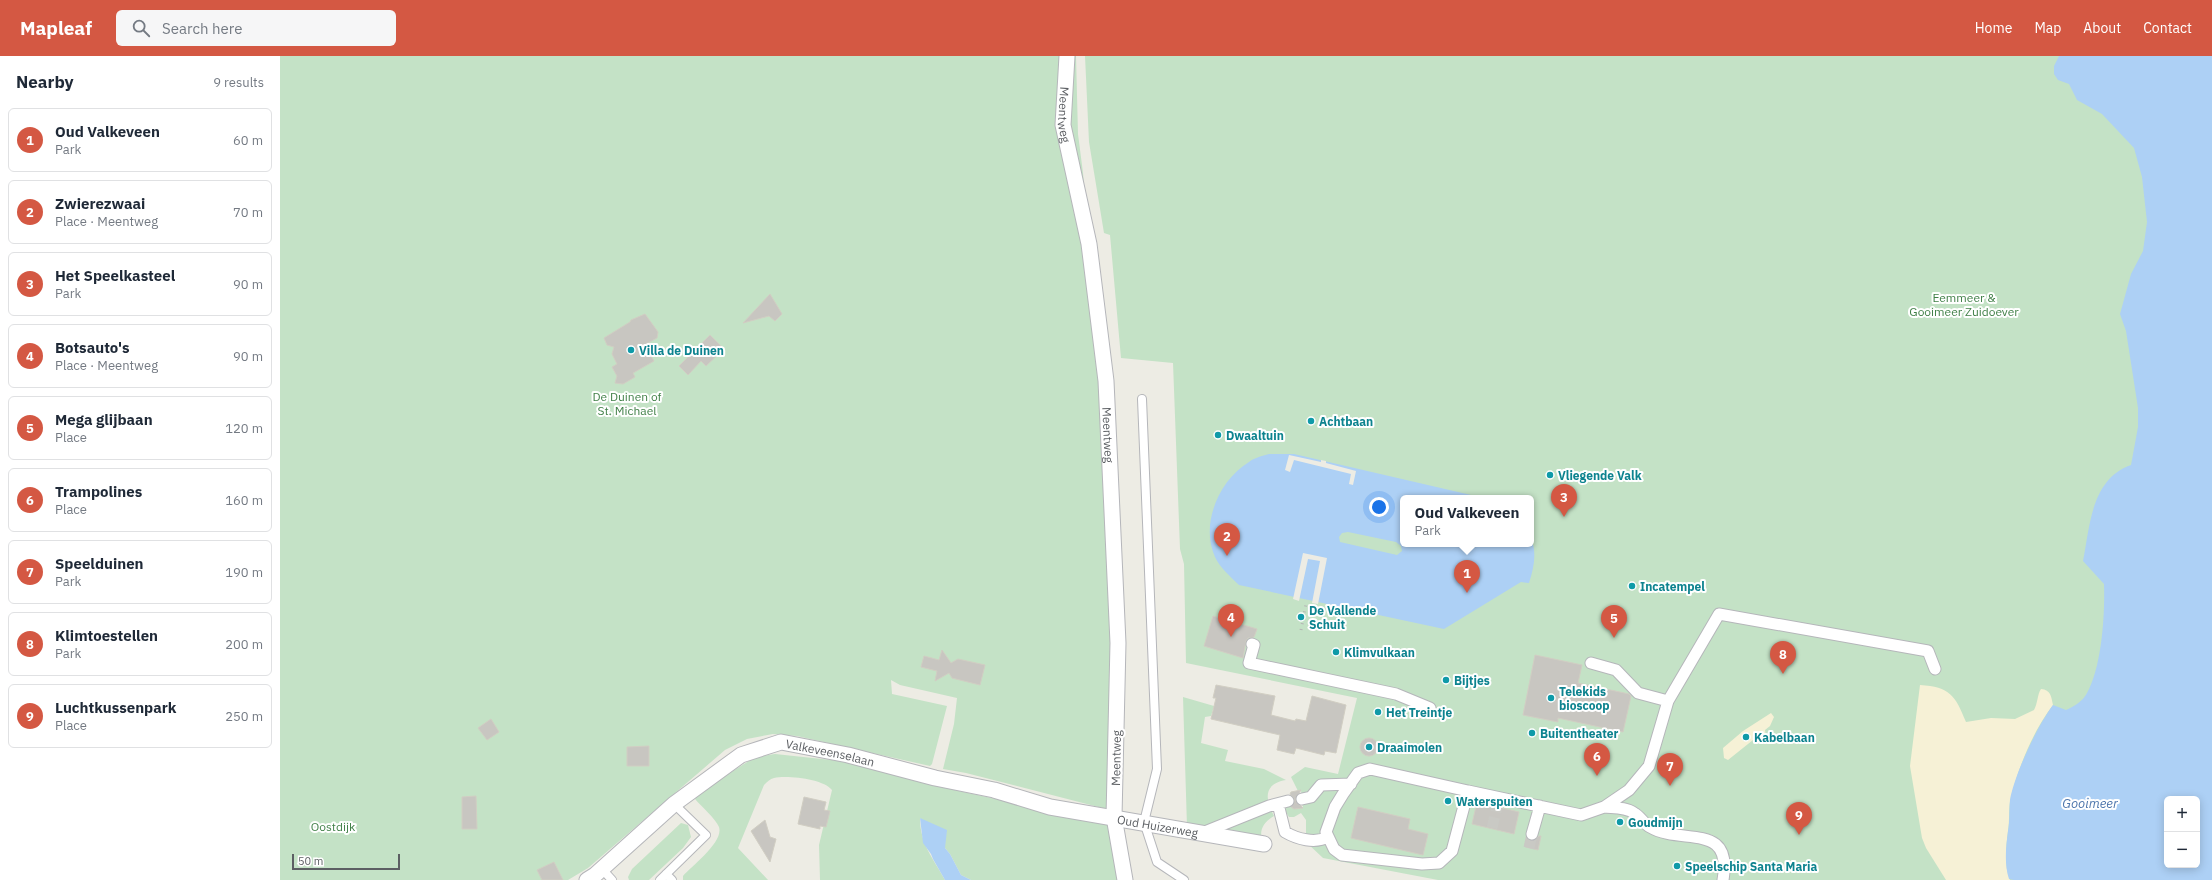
<!DOCTYPE html>
<meta charset="utf-8">
<style>
body{margin:0;font-family:"IBM Plex Sans",sans-serif;background:#f6f6f7;color:#1f2937}
.controls{position:absolute;right:12px;bottom:12px;display:grid;overflow:hidden;border-radius:6px;box-shadow:0 2px 10px #0003}
.controls button{width:36px;height:36px;display:grid;place-items:center;padding:0;border:0;border-bottom:1px solid #e0e1e3;background:#fff;color:#1f2937;font:20px sans-serif}
.scale{position:absolute;left:12px;bottom:10px;width:108px;box-sizing:border-box;padding-left:4px;border:2px solid #5c5f63;border-top:0;font-size:11px;line-height:14px;white-space:nowrap;color:#5c5f63;-webkit-text-stroke:3px #fff;paint-order:stroke}
.you{position:absolute;left:1099px;top:451px;width:14px;height:14px;margin:-10px;border:3px solid #fff;border-radius:50%;background:#1a73e8;box-shadow:0 0 0 6px #1a73e833}
.badge{display:grid;place-items:center;width:26px;height:26px;border-radius:50%;background:#d45843;color:#fff;font-size:13px;font-weight:700}
.pin{position:absolute;translate:-50% -33px;filter:drop-shadow(0 1px 2px #0008)}
.pin::after{content:'';position:absolute;top:21px;width:14px;height:12px;background:inherit;clip-path:polygon(0 0,100% 0,50% 100%)}
.popup{position:absolute;left:1120px;top:439px;width:134px;height:52px;box-sizing:border-box;display:grid;place-content:center;border-radius:6px;background:#fff;filter:drop-shadow(0 1px 3px #0005);font-size:13px;white-space:nowrap;color:#747a83}
.popup b{font-size:15px;color:#1f2937}
.popup::after{content:'';position:absolute;left:50%;top:100%;margin-left:-8px;border:8px solid transparent;border-top-color:#fff}
.list{margin:0;padding:0;list-style:none}
h2{display:flex;justify-content:space-between;align-items:center;height:52px;margin:0;padding:0 16px;font-size:17px}
h2 small{font-size:13px;font-weight:400;color:#747a83}
.list li{display:grid;grid-template-columns:26px 1fr auto;gap:12px;align-items:center;box-sizing:border-box;height:64px;margin:0 8px 8px;padding:0 8px;border:1px solid #e0e1e3;border-radius:6px}
.list b{display:block;font-size:15px;white-space:nowrap}
.list p{margin:0;font-size:13px;white-space:nowrap;color:#747a83}
.list em{font-size:13px;font-style:normal;color:#747a83}
.icon{flex:none;width:22px;height:22px;fill:none;stroke:currentColor;stroke-width:2;stroke-linecap:round;stroke-linejoin:round}
.map{position:relative;flex:none;width:1932px;height:824px;overflow:hidden}
header{display:flex;align-items:center;gap:24px;box-sizing:border-box;height:56px;padding:0 20px;background:#d45843;color:#fff}
header strong{font-size:19px}
nav{display:flex;gap:22px;margin-inline-start:auto;font-size:14px}
.search{width:280px;height:36px;background:#f6f6f7;display:flex;align-items:center;gap:10px;box-sizing:border-box;padding:0 14px;border-radius:6px;color:#747a83;font-size:15px}
main{display:flex}
aside{flex:1;background:#fff}
.map>svg:first-child{display:block}
.green{fill:#c4e2c6;fill-rule:evenodd}
.sand{fill:#f6f1d6}
.water{fill:#add0f5;fill-rule:evenodd}
.pier{fill:#edece4}
.building{fill:#c8c6c1;stroke:#d1cec3}
.lines{fill:none;stroke-linecap:round;stroke-linejoin:round}
.pedestrian-tunnel{stroke:#c9c9c4;stroke-width:11;stroke-dasharray:11 5.5;stroke-linecap:butt}
.service-casing{stroke:#b5b6ba;stroke-width:10}
.pedestrian-casing{stroke:#b5b6ba;stroke-width:13}
.minor-casing{stroke:#b5b6ba;stroke-width:17}
.service{stroke:#fff;stroke-width:8}
.pedestrian{stroke:#fff;stroke-width:11}
.minor{stroke:#fff;stroke-width:15}
.rail{stroke:#b4b5b5;stroke-width:3;stroke-dasharray:1 5;stroke-linecap:butt}
.culture-dot{fill:#0f9aa8;stroke:#fff;stroke-width:1.5}
.labels{text-anchor:middle;dominant-baseline:central;stroke-width:4;stroke-linejoin:round;paint-order:stroke}
.street-label{font-size:12px;fill:#5c5f63;stroke:#fff}
.park-label{font-size:12px;fill:#3f7f46;stroke:#fff}
.culture-label{font-size:12px;font-weight:bold;fill:#0d838f;stroke:#fff;text-anchor:start}
.water-label{font-size:13px;font-style:italic;fill:#4f77ad;stroke:#fff}
</style>
<header>
<strong>Mapleaf</strong>
<div class="search"><svg class="icon" aria-label="search" viewBox="0 0 24 24"><circle cx="10" cy="10" r="6"/><path d="M15 15l6 6"/></svg>Search here</div>
<nav><a>Home</a><a>Map</a><a>About</a><a>Contact</a></nav>
</header>
<main>
<aside>
<h2>Nearby<small>9 results</small></h2>
<ul class="list">
<li><span class="badge">1</span><div><b>Oud Valkeveen</b><p>Park</p></div><em>60 m</em></li>
<li><span class="badge">2</span><div><b>Zwierezwaai</b><p>Place · Meentweg</p></div><em>70 m</em></li>
<li><span class="badge">3</span><div><b>Het Speelkasteel</b><p>Park</p></div><em>90 m</em></li>
<li><span class="badge">4</span><div><b>Botsauto's</b><p>Place · Meentweg</p></div><em>90 m</em></li>
<li><span class="badge">5</span><div><b>Mega glijbaan</b><p>Place</p></div><em>120 m</em></li>
<li><span class="badge">6</span><div><b>Trampolines</b><p>Place</p></div><em>160 m</em></li>
<li><span class="badge">7</span><div><b>Speelduinen</b><p>Park</p></div><em>190 m</em></li>
<li><span class="badge">8</span><div><b>Klimtoestellen</b><p>Park</p></div><em>200 m</em></li>
<li><span class="badge">9</span><div><b>Luchtkussenpark</b><p>Place</p></div><em>250 m</em></li>
</ul>
</aside>
<div class="map">
<svg width="1932" height="824" viewBox="0 0 1932 824">
<rect width="100%" height="100%" fill="#edece4"/>
<path class="green" d="M0 0H796L798 78 803 117 825 385 836 602 834 755 686 717 663 713 674 668 677 642 620 629 611 624 612 638 667 650 652 708 650 710 517 680 493 678 467 683 445 694 308 812 288 824H0Z
M805 0H1932V824H1158L1043 802 1026 786V764L1021 757 1014 761H1009L1004 753 1009 749 1014 753 1023 752 1021 734 1018 735 1011 721 1025 711 1058 718 1077 642 906 607 904 508 900 493 893 307 841 302 830 179 824 177 809 86ZM1123 442H1251V488H1123ZM1887 743H1917V809H1887Z
M903 641 934 650 931 660 925 661 921 687 948 694 945 705 984 713 1006 724C983 728 985 743 994 760 984 766 979 773 982 785L907 771Z
M495 698 561 705 665 732 836 769 839 824H691L681 819 670 798 640 762C640 788 653 802 665 824H540L539 789 552 734C544 723 507 719 494 722 490 723 487 726 484 729L458 792 488 824H403V820C412 810 444 786 439 771 435 762 422 751 415 743L420 736 475 701Z
M401 767 408 769 411 781 403 792 369 824H349L348 821 352 813Z"/>
<path class="sand" d="M1640 629C1670 631 1675 639 1686 666L1711 662 1735 663 1754 654C1758 647 1757 639 1761 633 1771 634 1771 640 1773 649 1753 675 1739 710 1731 741 1728 752 1730 764 1728 775 1726 791 1724 809 1730 824H1666L1646 792 1642 782 1630 710Z
M1491 657 1494 661 1490 670 1485 674 1486 681 1473 684 1448 704 1444 702 1443 692 1463 675Z"/>
<path class="water" d="M1779 0H1932V824H1734L1729 823C1724 808 1726 790 1728 775 1730 765 1729 754 1730 744 1734 719 1758 669 1773 649L1786 654C1795 650 1803 645 1807 637 1822 610 1825 558 1824 528L1803 505C1810 470 1811 423 1851 409L1858 371V352L1846 275 1840 258 1851 218 1863 195 1867 166 1862 121 1854 92 1822 58 1797 44 1789 28 1778 24 1774 18V10ZM1887 743H1917V809H1887Z
M989 398H1014L1191 439V442H1123V488H1251V482C1257 497 1254 511 1249 527L1241 526 1164 573 959 529C950 520 940 512 935 501 920 468 939 424 969 406 974 402 982 400 989 398ZM1068 476 1116 486 1121 490 1122 495 1117 499 1060 486 1059 481 1062 477Z
M640 762 667 774 665 792 670 798 681 819 691 824H665L653 803 651 798 643 787Z"/>
<path class="pier" d="M1009 399 1041 406V404L1046 405V407L1076 415 1073 429 1069 428 1071 418 1014 404 1010 416 1005 414Z
M1023 497 1047 502 1038 548 1032 547 1040 505 1028 503 1019 545 1013 543Z"/>
<path class="building" d="M490 238 502 258 495 265 489 260 463 267Z
M365 258 378 276 377 282 364 289 374 305 353 317 355 321 343 328 335 327 337 320 332 311 337 308 332 298 334 291 327 289 324 282 350 266 351 264Z
M430 279 444 293 426 310 421 305 408 319 399 310Z
M933 560 977 573 974 581 968 582 966 585 963 602 924 590Z
M662 594 671 607 678 603 705 609 700 629 672 622 669 617 655 625 657 615 641 611 644 600 659 604Z
M1255 599 1302 609 1298 627 1349 638 1351 640 1343 676 1278 662V666L1243 659Z
M936 629 995 640 991 659 1015 665 1016 663 1026 665 1032 640 1066 649 1056 697 1045 695 1044 699 1016 692 1014 698 997 694 1000 679 931 663 936 642H933Z
M211 663 219 676 207 684 198 672Z
M1080 691a9 9 0 1 1 18 0a9 9 0 1 1-18 0Z
M369 690V710H347V691Z
M1021 734 1015 744 1023 752 1014 753 1011 751 1015 744 1010 738 1011 736Z
M196 740 197 773H182V741Z
M524 741 546 746 544 754 550 755 546 771 540 770V773L518 768Z
M1197 746 1239 756 1234 778 1192 768Z
M1078 751 1130 763 1128 773 1148 778 1143 799 1071 782Z
M485 764 490 781 496 783 490 806 471 775Z
M1259 780H1261L1258 794 1246 791 1248 783 1254 785Z
M274 806 283 824H262L257 814Z"/>
<g class="lines">
<path class="pedestrian-tunnel" d="M1212 772 1217 751
M1249 792 1252 778"/>
<g class="service-casing">
<path id="service" d="M862 343 877 713 864 766 877 806 904 824
M322 813 332 824
M386 818 392 824
M380 824 426 779 394 748"/>
</g>
<g class="pedestrian-casing">
<path id="pedestrian" d="M972 588 974 589 969 607 1116 638 1150 652
M1388 645 1439 558 1648 595 1655 613
M1090 713 1188 735 1172 795 1159 807 1142 808 1062 799 1054 793 1046 776 1055 751 1063 738 1078 717Z
M1188 735 1301 759 1324 751 1349 734 1369 710 1388 645 1358 637 1336 614 1311 607
M1022 743 1031 741 1041 729 1071 728
M998 748 1005 776C1017 783 1035 788 1048 781
M1324 751C1334 752 1346 751 1354 757 1360 760 1364 768 1370 771 1402 790 1453 765 1443 824
M922 777 989 750 1008 745
M1252 778 1260 750"/>
</g>
<g class="minor-casing">
<g id="minor">
<path id="s1" d="M787 0 783 69 809 188 826 325 838 587 834 761 845 824"/>
<path id="s2" d="M307 824 315 819 394 748 461 699 501 686 568 699 655 722 714 734 770 751 984 788"/>
</g>
</g>
<use href="#service" class="service"/>
<use href="#pedestrian" class="pedestrian"/>
<use href="#minor" class="minor"/>
<path class="rail" d="M1021 574 1026 548"/>
</g>
<g class="culture-dot">
<circle cx="351" cy="294" r="4"/>
<circle cx="1031" cy="365" r="4"/>
<circle cx="938" cy="379" r="4"/>
<circle cx="1270" cy="419" r="4"/>
<circle cx="1352" cy="530" r="4"/>
<circle cx="1021" cy="561" r="4"/>
<circle cx="1056" cy="596" r="4"/>
<circle cx="1166" cy="624" r="4"/>
<circle cx="1271" cy="642" r="4"/>
<circle cx="1098" cy="656" r="4"/>
<circle cx="1252" cy="677" r="4"/>
<circle cx="1466" cy="681" r="4"/>
<circle cx="1089" cy="691" r="4"/>
<circle cx="1168" cy="745" r="4"/>
<circle cx="1340" cy="766" r="4"/>
<circle cx="1397" cy="810" r="4"/>
</g>
<g class="labels">
<g class="street-label">
<text stroke="none"><textPath href="#s1" startOffset="59">Meentweg</textPath></text>
<text stroke="none"><textPath href="#s1" startOffset="383">Meentweg</textPath></text>
<text stroke="none"><textPath href="#s2" startOffset="291">Valkeveenselaan</textPath></text>
<text transform="translate(836 702) rotate(-89)">Meentweg</text>
<text stroke="none"><textPath href="#s2" startOffset="627">Oud Huizerweg</textPath></text>
</g>
<g class="park-label">
<text x="1684" y="241">Eemmeer &amp;<tspan x="1684" dy="14">Gooimeer Zuidoever</tspan></text>
<text x="347" y="340">De Duinen of<tspan x="347" dy="14">St. Michael</tspan></text>
<text x="53" y="770">Oostdijk</text>
</g>
<g class="culture-label">
<text x="359" y="294">Villa de Duinen</text>
<text x="1039" y="365">Achtbaan</text>
<text x="946" y="379">Dwaaltuin</text>
<text x="1278" y="419">Vliegende Valk</text>
<text x="1360" y="530">Incatempel</text>
<text x="1029" y="554">De Vallende<tspan x="1029" dy="14">Schuit</tspan></text>
<text x="1064" y="596">Klimvulkaan</text>
<text x="1174" y="624">Bijtjes</text>
<text x="1279" y="635">Telekids<tspan x="1279" dy="14">bioscoop</tspan></text>
<text x="1106" y="656">Het Treintje</text>
<text x="1260" y="677">Buitentheater</text>
<text x="1474" y="681">Kabelbaan</text>
<text x="1097" y="691">Draaimolen</text>
<text x="1176" y="745">Waterspuiten</text>
<text x="1348" y="766">Goudmijn</text>
<text x="1405" y="810">Speelschip Santa Maria</text>
</g>
<g class="water-label">
<text x="1810" y="747">Gooimeer</text>
</g>
</g>
</svg>
<div class="controls">
<button>+</button>
<button>−</button>
</div>
<div class="scale">50 m</div>
<div class="you"></div>
<div class="pin badge" style="left:1187px;top:537px">1</div>
<div class="popup"><b>Oud Valkeveen</b>Park</div>
<div class="pin badge" style="left:947px;top:500px">2</div>
<div class="pin badge" style="left:1284px;top:461px">3</div>
<div class="pin badge" style="left:951px;top:581px">4</div>
<div class="pin badge" style="left:1334px;top:582px">5</div>
<div class="pin badge" style="left:1317px;top:720px">6</div>
<div class="pin badge" style="left:1390px;top:730px">7</div>
<div class="pin badge" style="left:1503px;top:618px">8</div>
<div class="pin badge" style="left:1519px;top:779px">9</div>
</div>
</main>
